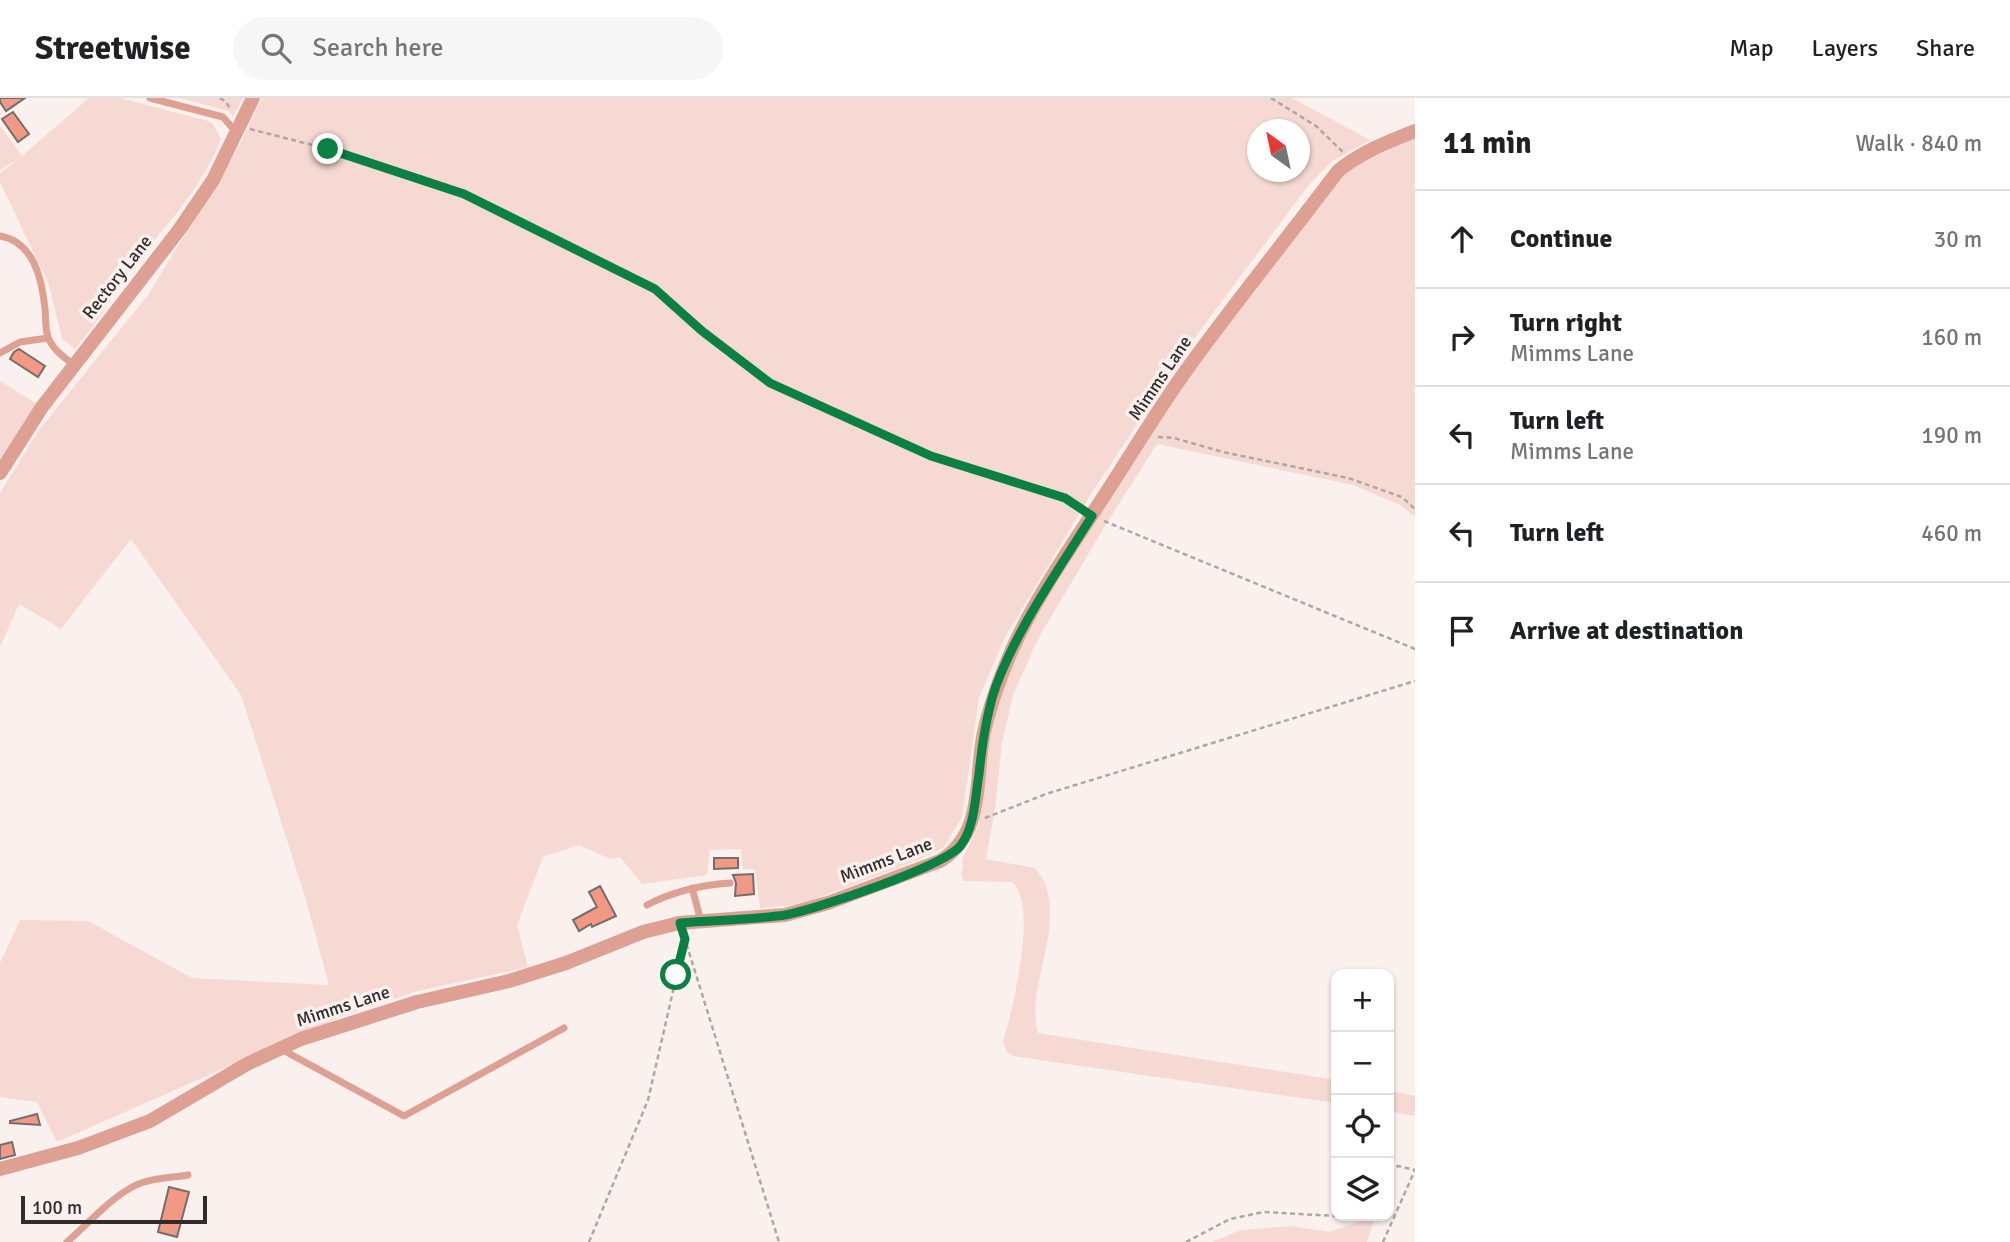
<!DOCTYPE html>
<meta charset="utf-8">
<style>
body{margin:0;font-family:Signika,sans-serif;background:#f6f6f6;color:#202124}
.controls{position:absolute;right:21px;bottom:21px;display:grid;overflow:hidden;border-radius:14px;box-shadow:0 2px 5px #0004}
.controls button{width:63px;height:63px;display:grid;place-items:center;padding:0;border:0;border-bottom:2px solid #e0e0e0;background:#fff;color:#202124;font:35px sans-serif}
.compass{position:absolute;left:1247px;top:21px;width:63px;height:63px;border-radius:50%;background:#fff;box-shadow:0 2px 5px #0004;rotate:327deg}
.scale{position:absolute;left:21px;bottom:18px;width:186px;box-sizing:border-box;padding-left:7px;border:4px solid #302c2c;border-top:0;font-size:19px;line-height:24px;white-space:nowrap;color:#302c2c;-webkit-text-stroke:5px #faf0ee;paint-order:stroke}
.stop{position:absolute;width:21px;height:21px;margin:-16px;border:5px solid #0b8043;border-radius:50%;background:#fff}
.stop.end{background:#0b8043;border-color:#fff;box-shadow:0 2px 7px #0008}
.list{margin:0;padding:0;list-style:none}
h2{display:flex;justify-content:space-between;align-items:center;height:91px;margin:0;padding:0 28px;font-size:30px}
h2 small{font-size:23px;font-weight:400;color:#757577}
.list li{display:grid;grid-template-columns:46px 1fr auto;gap:21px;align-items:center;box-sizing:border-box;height:98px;padding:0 28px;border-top:2px solid #e0e0e0}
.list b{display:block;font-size:26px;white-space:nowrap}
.list p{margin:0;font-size:23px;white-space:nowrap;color:#757577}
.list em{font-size:23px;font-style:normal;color:#757577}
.icon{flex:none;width:38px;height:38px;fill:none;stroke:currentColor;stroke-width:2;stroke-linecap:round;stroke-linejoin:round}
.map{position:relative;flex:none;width:1415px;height:1144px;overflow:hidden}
header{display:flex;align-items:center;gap:42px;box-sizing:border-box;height:98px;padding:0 35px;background:#fff;border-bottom:2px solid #e0e0e0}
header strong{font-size:33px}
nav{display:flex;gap:38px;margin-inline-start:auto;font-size:24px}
.search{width:490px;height:63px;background:#f6f6f6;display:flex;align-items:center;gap:18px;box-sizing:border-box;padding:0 24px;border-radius:38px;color:#757577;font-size:26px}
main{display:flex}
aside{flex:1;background:#fff}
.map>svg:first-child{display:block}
.green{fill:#f6d9d2;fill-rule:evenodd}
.building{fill:#f19985;stroke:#766d6b;stroke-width:2}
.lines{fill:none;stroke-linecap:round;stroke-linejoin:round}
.path{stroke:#aea6a5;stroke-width:2.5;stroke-dasharray:5 3.5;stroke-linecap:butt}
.service{stroke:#dda092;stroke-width:7}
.minor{stroke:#dda092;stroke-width:14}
.route{stroke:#0b8043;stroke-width:9}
.labels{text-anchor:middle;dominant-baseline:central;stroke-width:7;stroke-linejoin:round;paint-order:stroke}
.street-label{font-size:18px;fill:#302c2c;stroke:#faf0ee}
</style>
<header>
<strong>Streetwise</strong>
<div class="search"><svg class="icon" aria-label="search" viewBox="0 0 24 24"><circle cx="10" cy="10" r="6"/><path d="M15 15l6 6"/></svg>Search here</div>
<nav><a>Map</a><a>Layers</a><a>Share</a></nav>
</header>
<main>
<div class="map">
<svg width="1415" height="1144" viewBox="0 0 1415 1144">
<rect width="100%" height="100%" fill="#faf0ee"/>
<path class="green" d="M89 0H120L208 23 213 26 221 41C199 96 156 140 118 184 110 209 91 230 75 251L62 241 49 187 0 84V76L18 61 0 72V28L22 58Z
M180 0H243L233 18 228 13Z
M262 0H1292L1370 42 1331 64 1308 88 1193 242 1091 396 1005 539 979 600 962 719 944 749 920 761 802 806 760 810 755 772 743 771 741 751 710 752 707 777 642 786 620 759 610 761 579 747 543 759 517 827 528 869 414 894 338 920 57 1044 37 1004 0 999V865L20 822 88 823 192 880 329 887 305 799 241 597 131 441 61 531 19 506 0 549V395L39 332 148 197 239 48ZM1258 32H1300V74H1258Z
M1415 39V419L1400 407 1353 387 1157 346 1108 423 1039 539 1013 597 1002 645 995 710 986 761 1035 770C1074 815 1024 885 1038 935L1336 982V1005L1013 958 1007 954 1003 944C1012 913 1039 807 1012 784L963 783 961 776 963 769 962 762 977 731 983 705 987 647 1002 585 1030 525 1080 443 1190 275 1338 82 1356 67Z
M0 283 37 306 0 362Z
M1389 992 1415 998V1018L1389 1013Z
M1375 1118 1367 1144H1212L1241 1132 1290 1128 1330 1134Z"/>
<path class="building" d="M0 0H25L6 13 0 4Z
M13 14 29 36 18 44 2 21Z
M19 251 45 268 38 279 10 261 14 254Z
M714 760H738V770L714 771Z
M753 776 754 796 735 798 736 785 733 777Z
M600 788 616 818 592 829 591 826 579 833 573 822 597 809 589 794Z
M37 1016 40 1027 10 1025V1023Z
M12 1044 15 1057 0 1061V1047Z
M169 1089 189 1094 177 1139 158 1134Z"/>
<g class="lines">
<path class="path" d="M220 0 226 4 231 12
M1271 0 1316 28 1344 55
M250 31 328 51 464 96 655 191 702 233 770 285 931 358 1065 400 1080 410
M1158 339 1174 340 1223 354 1348 380 1402 399 1415 411
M1104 423 1415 551
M985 720 1046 696 1415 583
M684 838 779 1144
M1389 1073 1398 1068 1415 1072
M589 1144 648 1002 685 841
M1186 1144 1230 1121 1264 1114 1336 1118
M1383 1144 1415 1072"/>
<path class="service" d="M150 0 223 19 236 34
M0 138C34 144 42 181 45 211 46 220 45 231 48 239 52 251 65 260 74 267
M0 255 20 244 48 240
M692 790 701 823
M647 807C674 793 700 787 730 785
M281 951 404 1018 564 930
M67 1144C88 1126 109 1101 134 1088 150 1080 170 1080 188 1077"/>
<path class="minor" d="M0 375 42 309 179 132 213 82 253 0
M0 1071 78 1050 150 1023 247 966 301 941 417 904 509 883 566 865 643 834 679 825 785 817 828 805 940 763C984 736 975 685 983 639 989 609 999 582 1011 554 1036 498 1073 446 1106 395 1134 352 1160 308 1190 267 1238 201 1289 138 1338 73 1361 54 1388 44 1415 33"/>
</g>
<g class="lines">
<path class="route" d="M328 51 464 96 655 191 702 233 770 285 931 358 1065 400 1092 418C1058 473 1019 527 996 588 986 616 982 647 979 676 975 700 975 728 961 747 946 768 814 812 785 817 751 822 714 822 680 825L685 841 676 877"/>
</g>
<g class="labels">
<g class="street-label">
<text transform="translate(117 179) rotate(-52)">Rectory Lane</text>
<text transform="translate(1160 280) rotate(-56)">Mimms Lane</text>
<text transform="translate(886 762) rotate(-21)">Mimms Lane</text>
<text transform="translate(343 908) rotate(-18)">Mimms Lane</text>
</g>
</g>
</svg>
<div class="controls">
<button>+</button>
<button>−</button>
<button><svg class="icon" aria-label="locate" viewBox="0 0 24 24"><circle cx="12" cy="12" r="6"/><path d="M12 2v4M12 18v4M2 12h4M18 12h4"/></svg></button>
<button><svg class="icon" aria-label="layers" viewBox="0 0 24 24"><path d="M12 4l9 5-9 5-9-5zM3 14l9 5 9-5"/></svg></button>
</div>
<svg class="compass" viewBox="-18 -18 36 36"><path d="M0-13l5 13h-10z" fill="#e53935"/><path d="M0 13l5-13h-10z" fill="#757577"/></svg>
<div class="scale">100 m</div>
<div class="stop" style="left:676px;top:877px"></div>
<div class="stop end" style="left:328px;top:51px"></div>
</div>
<aside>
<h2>11 min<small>Walk · 840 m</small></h2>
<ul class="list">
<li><svg class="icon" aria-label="ahead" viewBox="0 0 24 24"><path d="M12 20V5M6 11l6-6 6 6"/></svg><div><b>Continue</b></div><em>30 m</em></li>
<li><svg class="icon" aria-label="right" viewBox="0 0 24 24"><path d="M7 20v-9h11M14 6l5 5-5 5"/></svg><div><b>Turn right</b><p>Mimms Lane</p></div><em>160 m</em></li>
<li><svg class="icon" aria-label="left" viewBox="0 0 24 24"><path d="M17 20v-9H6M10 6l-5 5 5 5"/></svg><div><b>Turn left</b><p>Mimms Lane</p></div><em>190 m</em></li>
<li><svg class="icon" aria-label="left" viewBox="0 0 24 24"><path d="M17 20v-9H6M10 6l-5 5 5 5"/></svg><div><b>Turn left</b></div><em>460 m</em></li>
<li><svg class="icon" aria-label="arrive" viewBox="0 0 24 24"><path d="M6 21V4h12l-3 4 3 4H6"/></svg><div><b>Arrive at destination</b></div></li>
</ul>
</aside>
</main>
